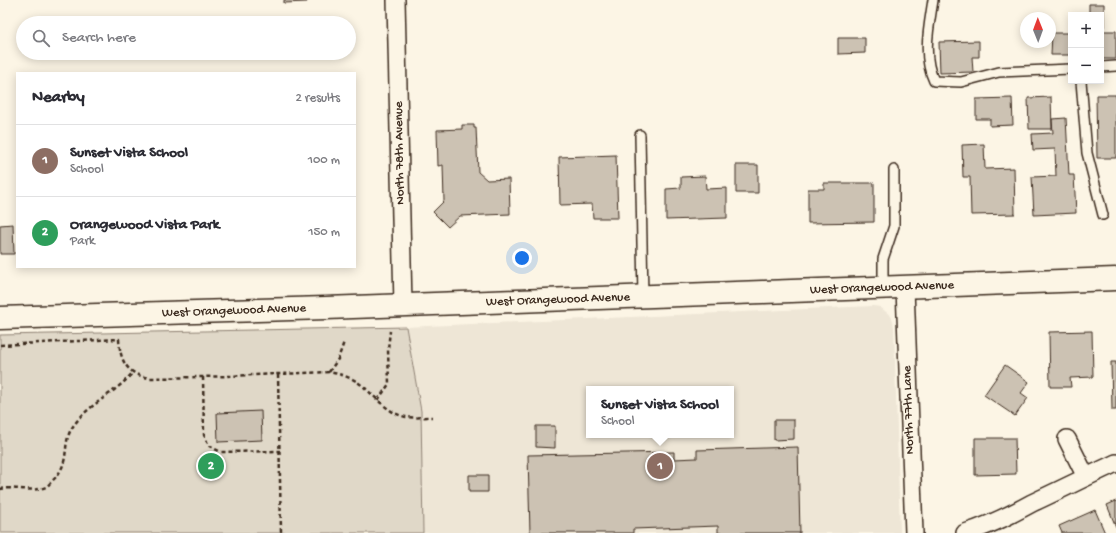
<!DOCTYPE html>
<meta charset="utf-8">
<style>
body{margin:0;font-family:"Gochi Hand",sans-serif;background:#f7f7f7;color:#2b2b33}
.controls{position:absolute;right:12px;top:12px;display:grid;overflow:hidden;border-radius:0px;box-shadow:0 2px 10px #0003}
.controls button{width:36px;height:36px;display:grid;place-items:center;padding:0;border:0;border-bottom:1px solid #e1e1e2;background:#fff;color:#2b2b33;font:20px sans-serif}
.compass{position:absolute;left:1020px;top:12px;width:36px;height:36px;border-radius:50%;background:#fff;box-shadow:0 2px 10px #0003;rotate:359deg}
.you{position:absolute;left:522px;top:258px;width:14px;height:14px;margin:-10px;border:3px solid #fff;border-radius:50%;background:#1a73e8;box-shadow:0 0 0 6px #1a73e833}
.badge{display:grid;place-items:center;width:26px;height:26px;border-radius:50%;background:#3b2a1e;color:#fff;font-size:13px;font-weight:700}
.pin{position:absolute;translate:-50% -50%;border:2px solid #fff;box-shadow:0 1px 4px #0006}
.popup{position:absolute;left:586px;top:386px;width:148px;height:52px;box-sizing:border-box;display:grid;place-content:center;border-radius:0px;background:#fff;filter:drop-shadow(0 1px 3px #0005);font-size:13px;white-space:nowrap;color:#7c7c81}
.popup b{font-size:15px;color:#2b2b33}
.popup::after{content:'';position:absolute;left:50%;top:100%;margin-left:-8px;border:8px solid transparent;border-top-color:#fff}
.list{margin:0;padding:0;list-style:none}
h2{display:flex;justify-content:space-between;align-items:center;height:52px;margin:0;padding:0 16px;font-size:17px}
h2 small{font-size:13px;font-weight:400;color:#7c7c81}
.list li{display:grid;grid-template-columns:26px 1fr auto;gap:12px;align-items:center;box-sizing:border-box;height:72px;padding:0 16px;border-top:1px solid #e1e1e2}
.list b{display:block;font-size:15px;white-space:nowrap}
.list p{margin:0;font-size:13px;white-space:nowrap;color:#7c7c81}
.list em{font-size:13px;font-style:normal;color:#7c7c81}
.icon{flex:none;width:22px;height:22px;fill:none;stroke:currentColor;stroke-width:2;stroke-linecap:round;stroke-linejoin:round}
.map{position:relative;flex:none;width:1116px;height:533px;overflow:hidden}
.search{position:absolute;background:#fff;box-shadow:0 2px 10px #0003;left:16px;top:16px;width:340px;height:44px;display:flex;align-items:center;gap:10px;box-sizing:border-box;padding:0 14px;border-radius:22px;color:#7c7c81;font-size:15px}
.panel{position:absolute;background:#fff;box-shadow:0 2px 10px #0003;left:16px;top:72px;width:340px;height:196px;border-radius:0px}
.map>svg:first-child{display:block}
.built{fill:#eee6d6;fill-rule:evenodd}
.green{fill:#e0d8c8;stroke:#8e8173}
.building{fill:#ccc2b3;stroke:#3b2a1e}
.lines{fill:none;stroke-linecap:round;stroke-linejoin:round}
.service-casing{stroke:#3b2a1e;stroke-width:12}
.minor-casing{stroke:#3b2a1e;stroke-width:20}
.tertiary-casing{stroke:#3b2a1e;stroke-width:25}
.path{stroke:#3b2a1e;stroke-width:2.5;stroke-dasharray:4 3;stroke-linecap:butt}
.service{stroke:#fcf5e5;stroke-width:9}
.minor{stroke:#fcf5e5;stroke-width:17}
.tertiary{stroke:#fcf5e5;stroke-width:22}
.labels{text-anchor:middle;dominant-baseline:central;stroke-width:3;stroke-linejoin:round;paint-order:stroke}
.street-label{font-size:13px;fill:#3b2a1e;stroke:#fcf5e5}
</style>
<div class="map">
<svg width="1116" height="533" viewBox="0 0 1116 533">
<rect width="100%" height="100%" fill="#fcf5e5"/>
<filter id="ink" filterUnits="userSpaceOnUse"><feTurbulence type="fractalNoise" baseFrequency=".025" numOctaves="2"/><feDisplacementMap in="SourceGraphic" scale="8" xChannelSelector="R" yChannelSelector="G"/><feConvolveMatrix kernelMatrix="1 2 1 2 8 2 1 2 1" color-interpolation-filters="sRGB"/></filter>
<g filter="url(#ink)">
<path class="built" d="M873 306 880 307 891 316 893 321 894 328 900 533H423L421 411 406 327ZM589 389H731V435H589Z"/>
<path class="green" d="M406 327 421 411 423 533H0V335Z"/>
<path class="building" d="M284 0H307V2L284 3Z
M1089 4H1104V27H1101V15H1089Z
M1101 31H1116V59H1101Z
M1052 33H1071V55H1051Z
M838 38H865V53L838 54Z
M979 41V57H972L973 72 940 73 939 42Z
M1096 95H1116V158H1097Z
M1051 97 1052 129H1029L1028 98Z
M1012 98 1013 125 990 126V119H976V99Z
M1066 118 1069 175H1074L1076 213 1034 215 1032 177 1056 176 1055 149 1033 150 1032 134 1053 133 1052 119Z
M462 125H474V128H476L478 172 487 180 509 179 510 214 460 216 448 227 433 212 444 201 443 165 438 166 437 130 462 129Z
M984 144 985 169 1014 168 1015 214 971 215 970 177H963L962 145Z
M616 155 618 218H593L592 204 560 205 559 157Z
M736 165H758V193H736Z
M705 176 706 189 727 188V218L666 220V189L681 188V177Z
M824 183H874V222L808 223V189H824Z
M13 224 14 254H0V225Z
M1092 331 1093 377 1070 378 1071 387H1050L1049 332Z
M1111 362H1116V410H1112Z
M1005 365 1029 382 1021 393 1028 398 1015 416 984 395Z
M261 411 262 440 218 442 217 413Z
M774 420H794V439L774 440Z
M536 426H555V448L536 447Z
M975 438H1015L1016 474 975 475Z
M798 447 800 533H718V526L633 529V533H530L528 455 674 452V459L697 458V450Z
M469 475H488V492H469Z
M1116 501V527L1107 505Z
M1095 510 1105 533H1062L1059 526Z"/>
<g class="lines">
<g class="service-casing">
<path id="service" d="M933 0C929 27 922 56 934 81L961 82 999 72 1071 69
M1101 67 1116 66
M1081 81 1087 153 1103 215
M640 135 643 297
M883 287V259L894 226V170"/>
</g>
<g class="minor-casing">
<path id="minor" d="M396 0 403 305
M905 288 914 533
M1067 439 1086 477
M965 533C989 526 1010 515 1032 503 1060 490 1088 476 1116 463"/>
</g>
<g class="tertiary-casing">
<path id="tertiary" d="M0 318 326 308 1116 279"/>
</g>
<path class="path" d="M0 345 119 339C120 360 126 374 149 378L203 377 329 372C339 374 347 376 356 381 373 392 385 413 406 417 414 418 424 417 432 417
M329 372 338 359 344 342
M278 374 281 533
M203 377 204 435 209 446 221 452 280 451
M378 400 389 384 388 349 390 331
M0 489C15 486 31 493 46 487 48 486 50 483 52 481 72 463 61 445 72 428 87 404 116 394 133 372"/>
<use href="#service" class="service"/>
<use href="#minor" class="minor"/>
<use href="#tertiary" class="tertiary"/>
</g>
</g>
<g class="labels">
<g class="street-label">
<text transform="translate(400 153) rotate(-91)">North 78th Avenue</text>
<text transform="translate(882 288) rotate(-2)">West Orangewood Avenue</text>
<text transform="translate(558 300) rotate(-2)">West Orangewood Avenue</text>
<text transform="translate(234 311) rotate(-2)">West Orangewood Avenue</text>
<text transform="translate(909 410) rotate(-92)">North 77th Lane</text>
</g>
</g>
</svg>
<div class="controls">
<button>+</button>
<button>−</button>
</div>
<svg class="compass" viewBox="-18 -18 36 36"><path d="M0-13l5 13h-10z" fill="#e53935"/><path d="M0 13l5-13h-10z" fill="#7c7c81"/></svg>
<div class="you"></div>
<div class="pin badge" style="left:660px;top:466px;background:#8d6e63">1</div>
<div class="popup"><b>Sunset Vista School</b>School</div>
<div class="pin badge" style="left:211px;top:466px;background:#2e9e5b">2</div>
<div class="search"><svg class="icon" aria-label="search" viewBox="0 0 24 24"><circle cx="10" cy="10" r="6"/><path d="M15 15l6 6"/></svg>Search here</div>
<section class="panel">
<h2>Nearby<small>2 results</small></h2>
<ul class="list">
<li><span class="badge" style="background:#8d6e63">1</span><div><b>Sunset Vista School</b><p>School</p></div><em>100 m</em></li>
<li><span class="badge" style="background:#2e9e5b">2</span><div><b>Orangewood Vista Park</b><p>Park</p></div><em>150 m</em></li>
</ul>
</section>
</div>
